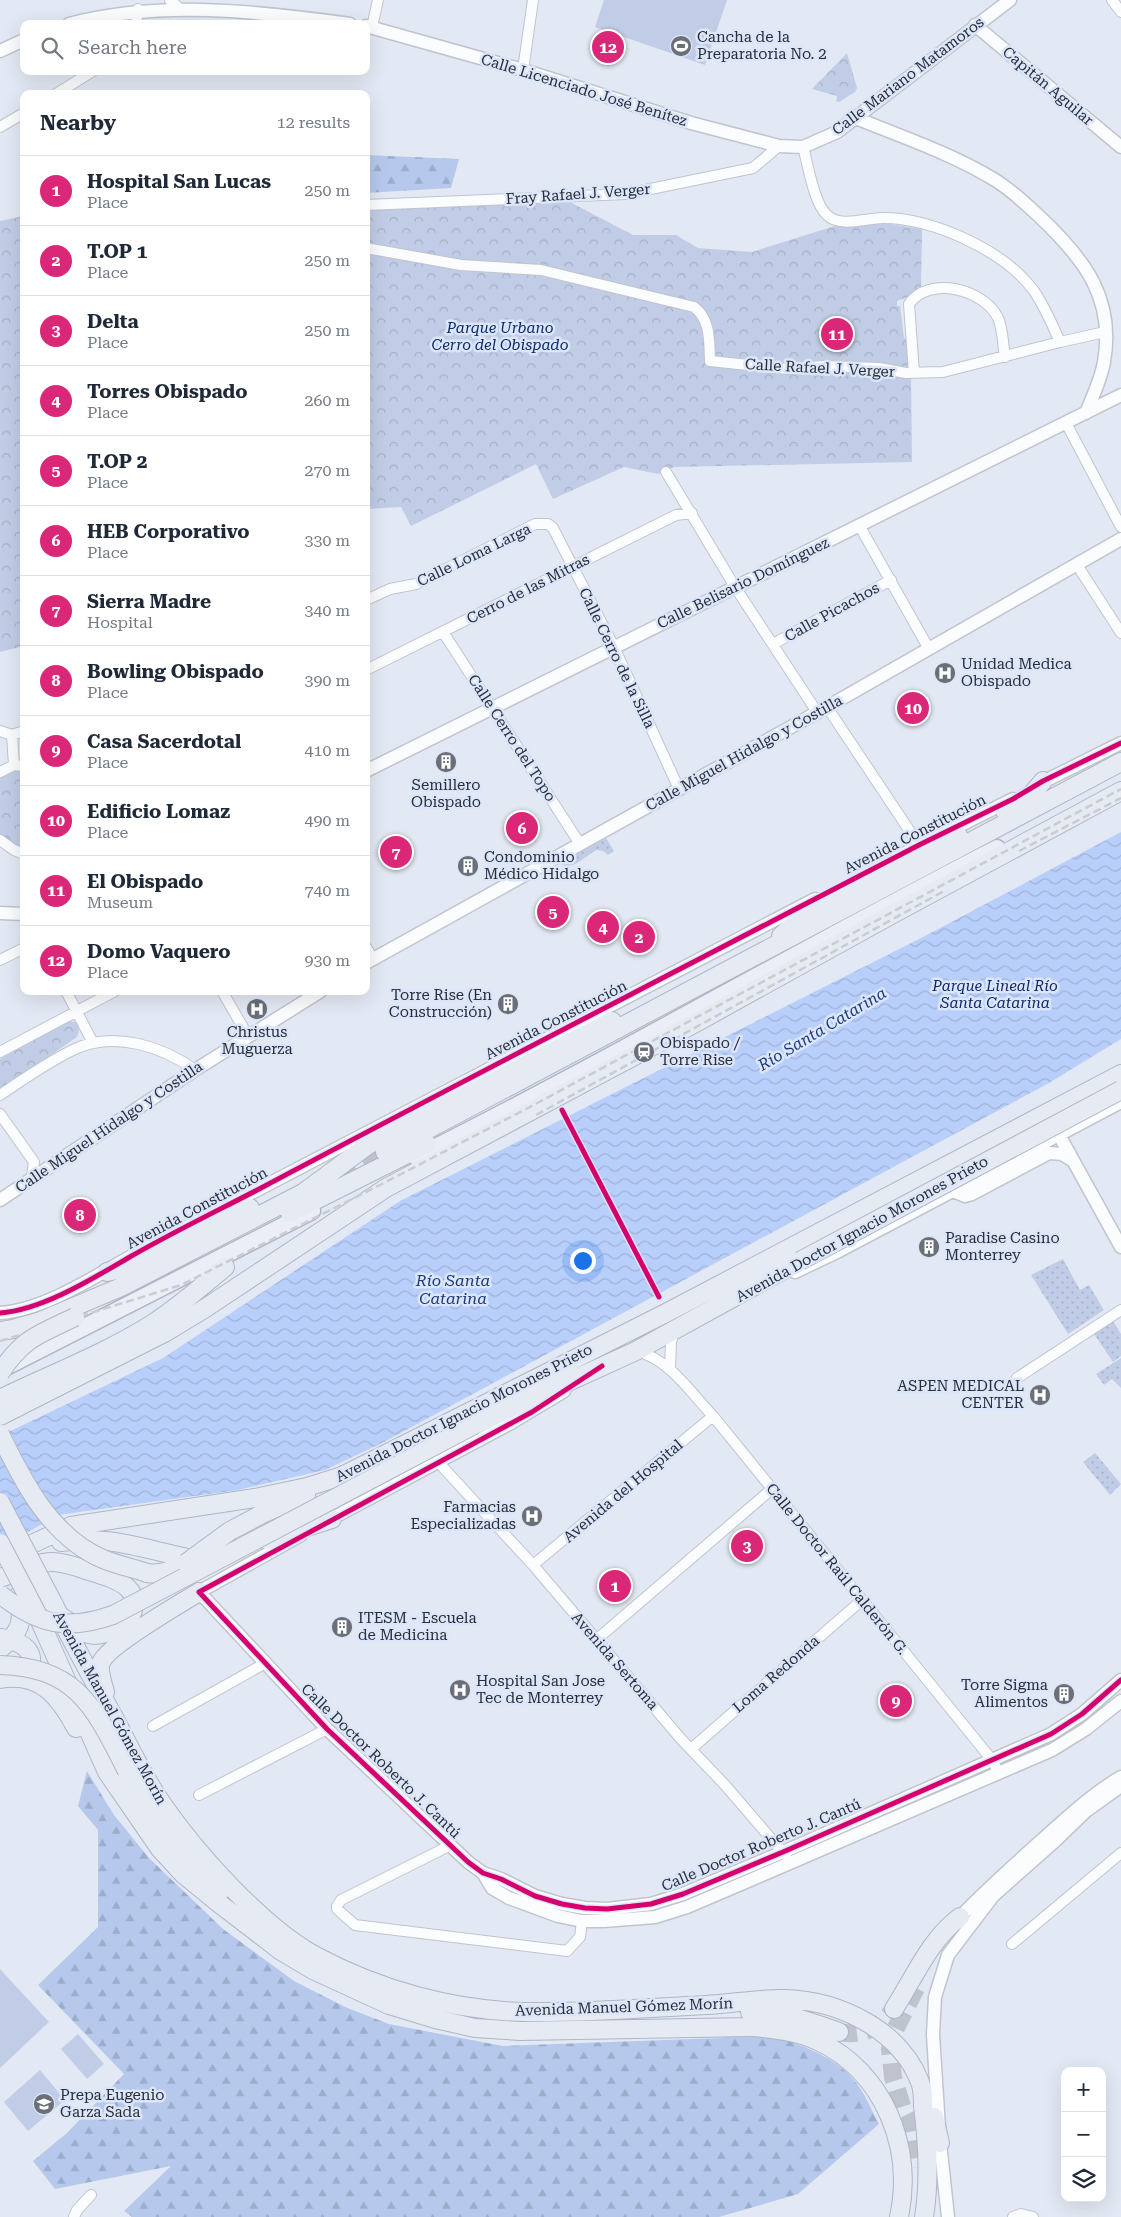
<!DOCTYPE html>
<meta charset="utf-8">
<style>
body{margin:0;font-family:"Roboto Serif",serif;background:#f2f2f3;color:#1f2937}
.controls{position:absolute;right:15px;bottom:15px;display:grid;overflow:hidden;border-radius:10px;box-shadow:0 5px 20px #0002}
.controls button{width:45px;height:45px;display:grid;place-items:center;padding:0;border:0;border-bottom:1px solid #e0e1e3;background:#fff;color:#1f2937;font:25px sans-serif}
.you{position:absolute;left:582px;top:1260px;width:18px;height:18px;margin:-12px;border:4px solid #fff;border-radius:50%;background:#1a73e8;box-shadow:0 0 0 8px #1a73e833}
.badge{display:grid;place-items:center;width:32px;height:32px;border-radius:50%;background:#db2777;color:#fff;font-size:16px;font-weight:700}
.pin{position:absolute;translate:-50% -50%;border:2px solid #fff;box-shadow:0 1px 5px #0006}
.list{margin:0;padding:0;list-style:none}
h2{display:flex;justify-content:space-between;align-items:center;height:65px;margin:0;padding:0 20px;font-size:21px}
h2 small{font-size:16px;font-weight:400;color:#747a83}
.list li{display:grid;grid-template-columns:32px 1fr auto;gap:15px;align-items:center;box-sizing:border-box;height:70px;padding:0 20px;border-top:1px solid #e0e1e3}
.list b{display:block;font-size:19px;white-space:nowrap}
.list p{margin:0;font-size:16px;white-space:nowrap;color:#747a83}
.list em{font-size:16px;font-style:normal;color:#747a83}
.icon{flex:none;width:28px;height:28px;fill:none;stroke:currentColor;stroke-width:2;stroke-linecap:round;stroke-linejoin:round}
.map{position:relative;flex:none;width:1121px;height:2217px;overflow:hidden}
.search{position:absolute;background:#fff;box-shadow:0 5px 20px #0002;left:20px;top:20px;width:350px;height:55px;display:flex;align-items:center;gap:12px;box-sizing:border-box;padding:0 18px;border-radius:10px;color:#747a83;font-size:19px}
.panel{position:absolute;background:#fff;box-shadow:0 5px 20px #0002;left:20px;top:90px;width:350px;height:905px;border-radius:10px}
.map>svg:first-child{display:block}
.grass{fill:url(#grass-dots)}
.forest{fill:url(#forest-firs)}
.park{fill:url(#park-crowns)}
.garden{fill:#c1cde6}
.water{fill:url(#water-waves)}
.lines{fill:none;stroke-linecap:round;stroke-linejoin:round}
.trunk-tunnel{stroke:#bec3ce;stroke-width:18;stroke-dasharray:18 9;stroke-linecap:butt}
.minor-casing{stroke:#c0c4cd;stroke-width:12}
.tertiary-casing{stroke:#c0c4cd;stroke-width:15}
.primary-casing{stroke:#aeb5c5;stroke-width:19}
.trunk-casing{stroke:#aeb5c5;stroke-width:20}
.minor{stroke:#fbfcfd;stroke-width:10}
.tertiary{stroke:#fbfcfd;stroke-width:12}
.primary{stroke:#ebeef6;stroke-width:16}
.trunk{stroke:#e6eaf3;stroke-width:18}
.rail{stroke:#cacccf;stroke-width:2.5;stroke-dasharray:8 4;stroke-linecap:butt}
.trunk-bridge-casing{stroke:#aeb5c5;stroke-width:20;stroke-linecap:butt}
.trunk-bridge{stroke:#e6eaf3;stroke-width:18}
.cycleway-casing{stroke:#dce6fb;stroke-width:8}
.cycleway{stroke:#d6006c;stroke-width:5}
.labels{text-anchor:middle;dominant-baseline:central;stroke-width:5;stroke-linejoin:round;paint-order:stroke}
.poi-label{font-size:15px;fill:#292d35;stroke:#dce6fb;text-anchor:start}
.street-label{font-size:15px;fill:#292d35;stroke:#dce6fb}
.park-label{font-size:15px;font-style:italic;fill:#0e2869;stroke:#dce6fb}
.water-label{font-size:16px;font-style:italic;fill:#1d397c;stroke:#dce6fb}
</style>
<div class="map">
<svg width="1121" height="2217" viewBox="0 0 1121 2217">
<defs>
<pattern id="grass-dots" width="8" height="8" patternUnits="userSpaceOnUse" patternTransform="scale(1.25)"><rect width="8" height="8" fill="#c1cde6"/><path d="M2 2h.1M6 6h.1" fill="none" stroke="#a6b0c6" stroke-width="1.8" stroke-linecap="round"/></pattern>
<pattern id="forest-firs" width="22" height="20" patternUnits="userSpaceOnUse" patternTransform="scale(1.25)"><rect width="22" height="20" fill="#b6c9ed"/><path d="M5 1l3.5 6h-7zM16 11l3.5 6h-7z" fill="#9cadcc"/></pattern>
<pattern id="park-crowns" width="20" height="18" patternUnits="userSpaceOnUse" patternTransform="scale(1.25)"><rect width="20" height="18" fill="#c1cde6"/><path d="M2 6a3 3 0 1 1 6 0M12 15a3 3 0 1 1 6 0" fill="none" stroke="#a6b0c6"/></pattern>
<pattern id="water-waves" width="16" height="10" patternUnits="userSpaceOnUse" patternTransform="scale(1.25)"><rect width="16" height="10" fill="#b9cffb"/><path d="M0 5q4-4 8 0t8 0" fill="none" stroke="#9fb2d8"/></pattern>
</defs>
<rect width="100%" height="100%" fill="#e3e9f4"/>
<path class="grass" d="M606 838 614 851 608 855 603 851 597 850C585 855 573 872 560 864Z
M1063 1259 1080 1290 1089 1285 1104 1310 1068 1334 1031 1275Z
M1113 1321 1121 1334V1356L1113 1362 1094 1334Z
M1121 1358V1388L1112 1379 1104 1385 1096 1374Z
M1095 1453 1121 1484 1110 1495 1083 1462Z"/>
<path class="forest" d="M366 155 459 159 451 188 366 193Z
M87 1771 114 1815 149 1858 223 1929 294 1981 345 2007 389 2024 503 2046 720 2038C729 2037 738 2035 747 2035 779 2033 835 2055 854 2080 865 2093 871 2109 879 2124L798 2194 719 2217H132L124 2211 171 2166 55 2189 33 2161 67 2133 124 2074 38 1985 98 1927V1830L78 1806Z"/>
<path class="park" d="M847 53 857 88 855 92 839 102 836 101 837 96 812 89Z
M568 201 633 235H676L698 248 752 252 838 225 884 223 922 229 921 292 897 301V306H900L904 338 906 339 911 371 912 462 674 467 658 474 624 467 553 499 536 464 411 526 401 507 366 509V207Z
M24 216V646L0 652V221Z
M24 766V853L0 840V772Z
M69 1021 76 1022 80 1027 77 1037 0 1090V1059Z"/>
<path class="garden" d="M604 0H727L705 65 595 27Z
M0 1969 49 2022 0 2068Z
M78 2034 104 2064 87 2079 61 2049Z
M40 2070 65 2100 28 2131 4 2102Z"/>
<path class="water" d="M1121 832V1039L1049 1083 384 1442 325 1470 238 1490 58 1515 0 1548V1436L163 1358 400 1201 925 936Z"/>
<g class="lines">
<path class="trunk-tunnel" d="M342 1180 385 1152
M916 1988 894 2032 890 2049 893 2077 903 2109 913 2129 919 2167
M839 2032C862 2037 881 2027 894 2009"/>
<g class="minor-casing">
<path id="minor" d="M170 0 177 6
M1112 0 1121 12
M136 24 138 9
M372 27 378 0
M523 70 533 0
M56 94 93 71
M0 127 24 113
M803 147C808 164 814 204 827 215 840 228 866 218 883 218 932 218 1004 250 1034 291 1045 307 1052 324 1060 342
M366 205 626 194 753 168 779 146
M366 248 461 265 541 270 694 307C711 320 709 341 710 361L787 369 824 366 879 368 906 373 943 372 1060 342 1105 332
M914 373 909 304C929 275 984 289 998 318 1003 329 1003 345 1005 357
M1066 423 1121 527
M666 472 735 587 817 712
M859 525 929 649
M1077 565 1121 633
M366 600 390 589 416 584 535 524H548L553 528 614 647 679 789
M443 632 580 844
M773 644 891 580
M366 670 676 515 692 513
M827 707 919 845
M0 731 12 735 24 731
M12 735 14 765
M0 772 14 765 24 766
M0 840 14 850 24 854
M366 947 373 959
M0 960 24 948
M66 991 93 1043
M222 991 248 1036
M0 1052 115 991
M0 1095C24 1079 49 1061 75 1049 114 1031 162 1046 195 1070
M0 1114 34 1162 32 1176 29 1181
M637 1351C670 1360 690 1392 713 1416L992 1760 999 1773
M670 1369 671 1342 674 1332
M1017 1378 1121 1310
M438 1462 533 1565 681 1739 725 1785 786 1856
M533 1565 713 1416
M596 1640 773 1488
M153 1726 264 1664
M691 1749 862 1600
M199 1795 327 1729
M451 1845 341 1900 337 1906V1909L355 1925 567 1951 580 1937 582 1921
M1012 1944 1121 1853
M74 2217 77 2210 91 2195
M1013 2217 1021 2214 1033 2217"/>
</g>
<g class="tertiary-casing">
<path id="tertiary" d="M69 24C163 0 255 11 350 24
M975 25 1121 147
M366 26 523 70 691 123 779 146 803 147 837 132 1010 0
M0 51 24 40
M856 118C902 137 953 154 995 180 1013 191 1027 205 1042 219 1085 260 1115 299 1104 362 1101 379 1093 396 1086 413
M366 771 1121 395
M1037 785 1121 743
M897 857 1013 799
M0 913 24 914
M366 963 827 707 1121 539
M1059 1135 1121 1247
M953 1191 965 1196 972 1194 1049 1153 1062 1154 1072 1160
M0 1200 195 1070 321 991
M795 1272 837 1252 1121 1102
M0 1313C44 1310 92 1278 130 1257 165 1238 200 1220 236 1201 428 1099 622 1000 815 899
M325 1522 509 1424 564 1391
M301 1535 199 1592 327 1729 468 1862 483 1873 501 1879 535 1896 562 1904 585 1908 607 1909 651 1904 683 1894 783 1852 1051 1734 1082 1714 1121 1680
M483 1873 492 1888 509 1898 558 1916 582 1921H604L655 1917 687 1907 748 1881 1052 1750 1086 1729 1121 1701
M960 1917C986 1890 1015 1864 1043 1839 1069 1816 1092 1794 1121 1777
M948 2217 940 2143 933 2035 935 1997 948 1955 993 1896 1055 1841 1086 1811 1121 1786"/>
</g>
<g class="primary-casing">
<path id="primary" d="M416 1157C612 1059 802 948 997 848
M2 1369 312 1211"/>
</g>
<g class="trunk-casing">
<path id="trunk" d="M1005 811 1031 795 1043 781
M781 936 808 912 958 835
M385 1152 1121 762
M290 1213 427 1144
M107 1272 129 1267 250 1208
M0 1331 13 1329 38 1322 121 1287 303 1193 368 1145 612 1021
M0 1399C49 1375 102 1355 149 1326 176 1309 200 1288 225 1267
M0 1416 166 1332 204 1309 386 1188 670 1037 889 916 1121 791
M474 1425 636 1351 800 1261
M230 1531 262 1514 306 1495
M267 1540 332 1519
M61 1542C107 1535 140 1548 184 1557
M10 1554 71 1526 255 1498 307 1487 342 1476 664 1314 1121 1074
M147 1573C160 1575 175 1570 186 1563
M0 1578C16 1573 35 1562 52 1562 65 1562 77 1567 89 1571 119 1580 150 1589 125 1626 90 1639 92 1639 62 1617
M53 1603C73 1644 95 1683 117 1723 129 1746 141 1771 155 1793 180 1831 210 1866 242 1898 264 1919 287 1940 314 1955 379 1990 454 2011 527 2012 587 2013 646 2008 706 2005 732 2004 760 1998 786 1999 840 2001 900 2030 920 2082 923 2089 923 2099 923 2106 928 2144 930 2180 924 2217
M36 1612 107 1772 160 1849 183 1874 216 1901 281 1951 313 1970 389 2005 435 2019 475 2028 520 2031 751 2027C773 2029 797 2031 818 2041 884 2072 914 2147 899 2217
M1 1638C25 1642 40 1653 25 1677
M0 1649C21 1632 24 1621 19 1595
M0 1679C40 1672 59 1696 76 1728
M105 1692C103 1684 99 1674 100 1665 104 1647 180 1604 199 1592
M127 1771C152 1816 178 1860 222 1889
M894 2009C914 1978 930 1939 960 1917
M750 2012C786 2011 806 2021 839 2032
M934 2117 940 2143"/>
</g>
<use href="#minor" class="minor"/>
<use href="#tertiary" class="tertiary"/>
<use href="#primary" class="primary"/>
<use href="#trunk" class="trunk"/>
<path class="rail" d="M1019 851 1121 798
M536 1115 944 891
M0 1341 181 1285 382 1184 528 1108 1121 789"/>
<g class="trunk-bridge-casing">
<path id="trunk-bridge" d="M800 1261 1121 1090
M0 1373C24 1337 38 1335 75 1317
M0 1434C23 1482 51 1537 103 1559 117 1565 133 1568 147 1573
M0 1502 53 1603
M0 1543 36 1612
M186 1563 230 1531
M1 1595C39 1625 68 1631 113 1615L474 1425
M0 1665C78 1667 95 1709 127 1771"/>
</g>
<use href="#trunk-bridge" class="trunk-bridge"/>
<g class="cycleway-casing">
<path id="cycleway" d="M562 1110 659 1297
M0 1313C42 1310 92 1279 128 1258 171 1233 217 1211 261 1188 479 1072 700 959 919 845L1013 799 1043 781 1121 743
M602 1366 532 1412 199 1592 327 1729 468 1862 483 1873 501 1879 535 1896 562 1904 585 1908 607 1909 651 1904 683 1894 783 1852 1051 1734 1082 1714 1121 1680"/>
</g>
<use href="#cycleway" class="cycleway"/>
</g>
<defs>
<g id="stadium-disc" transform="scale(1.125)"><circle r="9.5" fill="#6a6f78" stroke="#dce6fb"/><path d="M0-5a6.5 5 0 1 0 0 10a6.5 5 0 1 0 0-10ZM-3.5-1.8h7v3.6h-7Z" fill="#fff"/></g>
<g id="hospital-disc" transform="scale(1.125)"><circle r="9.5" fill="#6a6f78" stroke="#dce6fb"/><path d="M-5-5h3v3.5h4V-5h3V5h-3V1.5h-4V5h-3Z" fill="#fff"/></g>
<g id="building-disc" transform="scale(1.125)"><circle r="9.5" fill="#6a6f78" stroke="#dce6fb"/><path d="M-4-6H4V6H1V3H-1V6H-4ZM-2.5-4.3h1.7v1.8h-1.7ZM.8-4.3h1.7v1.8H.8ZM-2.5-1h1.7V.8h-1.7ZM.8-1h1.7V.8H.8Z" fill="#fff"/></g>
<g id="station-disc" transform="scale(1.125)"><circle r="9.5" fill="#6a6f78" stroke="#dce6fb"/><path d="M-3-6H3Q5-6 5-4V2Q5 4 3 4L4.5 6H3L1.5 4h-3L-3 6H-4.5L-3 4Q-5 4-5 2V-4Q-5-6-3-6ZM-3.5-4v3h7v-3ZM-3.5 1v1.5H-2V1ZM2 1v1.5H3.5V1Z" fill="#fff"/></g>
<g id="university-disc" transform="scale(1.125)"><circle r="9.5" fill="#6a6f78" stroke="#dce6fb"/><path d="M0-5L7-2L0 1L-7-2ZM-4 1L0 2.5L4 1V4Q0 6-4 4Z" fill="#fff"/></g>
</defs>
<g fill-rule="evenodd">
<use href="#stadium-disc" x="681" y="46"/>
<use href="#hospital-disc" x="945" y="673"/>
<use href="#building-disc" x="446" y="762"/>
<use href="#building-disc" x="468" y="866"/>
<use href="#building-disc" x="508" y="1004"/>
<use href="#hospital-disc" x="257" y="1009"/>
<use href="#station-disc" x="644" y="1052"/>
<use href="#building-disc" x="929" y="1247"/>
<use href="#hospital-disc" x="1040" y="1395"/>
<use href="#hospital-disc" x="532" y="1516"/>
<use href="#building-disc" x="342" y="1627"/>
<use href="#hospital-disc" x="460" y="1690"/>
<use href="#building-disc" x="1064" y="1694"/>
<use href="#university-disc" x="44" y="2104"/>
</g>
<g class="labels">
<g class="poi-label">
<text x="697" y="37">Cancha de la<tspan x="697" dy="17">Preparatoria No. 2</tspan></text>
<text x="961" y="664">Unidad Medica<tspan x="961" dy="17">Obispado</tspan></text>
<text x="446" y="785" text-anchor="middle">Semillero<tspan x="446" dy="17">Obispado</tspan></text>
<text x="484" y="857">Condominio<tspan x="484" dy="17">Médico Hidalgo</tspan></text>
<text x="492" y="995" text-anchor="end">Torre Rise (En<tspan x="492" dy="17">Construcción)</tspan></text>
<text x="257" y="1032" text-anchor="middle">Christus<tspan x="257" dy="17">Muguerza</tspan></text>
<text x="660" y="1043">Obispado /<tspan x="660" dy="17">Torre Rise</tspan></text>
<text x="945" y="1238">Paradise Casino<tspan x="945" dy="17">Monterrey</tspan></text>
<text x="1024" y="1386" text-anchor="end">ASPEN MEDICAL<tspan x="1024" dy="17">CENTER</tspan></text>
<text x="516" y="1507" text-anchor="end">Farmacias<tspan x="516" dy="17">Especializadas</tspan></text>
<text x="358" y="1618">ITESM - Escuela<tspan x="358" dy="17">de Medicina</tspan></text>
<text x="476" y="1681">Hospital San Jose<tspan x="476" dy="17">Tec de Monterrey</tspan></text>
<text x="1048" y="1685" text-anchor="end">Torre Sigma<tspan x="1048" dy="17">Alimentos</tspan></text>
<text x="60" y="2095">Prepa Eugenio<tspan x="60" dy="17">Garza Sada</tspan></text>
</g>
<g class="street-label">
<text transform="translate(908 76) rotate(-37)">Calle Mariano Matamoros</text>
<text transform="translate(1048 86) rotate(40)">Capitán Aguilar</text>
<text transform="translate(584 90) rotate(17)">Calle Licenciado José Benítez</text>
<text transform="translate(578 194) rotate(-4)">Fray Rafael J. Verger</text>
<text transform="translate(820 368) rotate(3)">Calle Rafael J. Verger</text>
<text transform="translate(474 555) rotate(-26)">Calle Loma Larga</text>
<text transform="translate(743 583) rotate(-26)">Calle Belisario Domínguez</text>
<text transform="translate(528 589) rotate(-27)">Cerro de las Mitras</text>
<text transform="translate(832 612) rotate(-29)">Calle Picachos</text>
<text transform="translate(617 658) rotate(64)">Calle Cerro de la Silla</text>
<text transform="translate(512 738) rotate(57)">Calle Cerro del Topo</text>
<text transform="translate(744 753) rotate(-29)">Calle Miguel Hidalgo y Costilla</text>
<text transform="translate(915 834) rotate(-27)">Avenida Constitución</text>
<text transform="translate(556 1020) rotate(-27)">Avenida Constitución</text>
<text transform="translate(109 1127) rotate(-34)">Calle Miguel Hidalgo y Costilla</text>
<text transform="translate(197 1208) rotate(-28)">Avenida Constitución</text>
<text transform="translate(862 1229) rotate(-29)">Avenida Doctor Ignacio Morones Prieto</text>
<text transform="translate(464 1413) rotate(-27)">Avenida Doctor Ignacio Morones Prieto</text>
<text transform="translate(623 1491) rotate(-40)">Avenida del Hospital</text>
<text transform="translate(837 1569) rotate(51)">Calle Doctor Raúl Calderón G.</text>
<text transform="translate(615 1661) rotate(49)">Avenida Sertoma</text>
<text transform="translate(776 1674) rotate(-41)">Loma Redonda</text>
<text transform="translate(110 1708) rotate(61)">Avenida Manuel Gómez Morín</text>
<text transform="translate(381 1761) rotate(44)">Calle Doctor Roberto J. Cantú</text>
<text transform="translate(761 1845) rotate(-23)">Calle Doctor Roberto J. Cantú</text>
<text transform="translate(624 2007) rotate(-2)">Avenida Manuel Gómez Morín</text>
</g>
<g class="park-label">
<text x="500" y="328">Parque Urbano<tspan x="500" dy="17">Cerro del Obispado</tspan></text>
<text x="995" y="986">Parque Lineal Río<tspan x="995" dy="17">Santa Catarina</tspan></text>
</g>
<g class="water-label">
<text transform="translate(822 1029) rotate(-31)">Río Santa Catarina</text>
<text x="453" y="1280">Río Santa<tspan x="453" dy="18">Catarina</tspan></text>
</g>
</g>
</svg>
<div class="controls">
<button>+</button>
<button>−</button>
<button><svg class="icon" aria-label="layers" viewBox="0 0 24 24"><path d="M12 4l9 5-9 5-9-5zM3 14l9 5 9-5"/></svg></button>
</div>
<div class="you"></div>
<div class="pin badge" style="left:615px;top:1586px">1</div>
<div class="pin badge" style="left:639px;top:937px">2</div>
<div class="pin badge" style="left:747px;top:1546px">3</div>
<div class="pin badge" style="left:603px;top:927px">4</div>
<div class="pin badge" style="left:553px;top:912px">5</div>
<div class="pin badge" style="left:522px;top:828px">6</div>
<div class="pin badge" style="left:396px;top:852px">7</div>
<div class="pin badge" style="left:80px;top:1215px">8</div>
<div class="pin badge" style="left:896px;top:1701px">9</div>
<div class="pin badge" style="left:913px;top:708px">10</div>
<div class="pin badge" style="left:837px;top:334px">11</div>
<div class="pin badge" style="left:608px;top:47px">12</div>
<div class="search"><svg class="icon" aria-label="search" viewBox="0 0 24 24"><circle cx="10" cy="10" r="6"/><path d="M15 15l6 6"/></svg>Search here</div>
<section class="panel">
<h2>Nearby<small>12 results</small></h2>
<ul class="list">
<li><span class="badge">1</span><div><b>Hospital San Lucas</b><p>Place</p></div><em>250 m</em></li>
<li><span class="badge">2</span><div><b>T.OP 1</b><p>Place</p></div><em>250 m</em></li>
<li><span class="badge">3</span><div><b>Delta</b><p>Place</p></div><em>250 m</em></li>
<li><span class="badge">4</span><div><b>Torres Obispado</b><p>Place</p></div><em>260 m</em></li>
<li><span class="badge">5</span><div><b>T.OP 2</b><p>Place</p></div><em>270 m</em></li>
<li><span class="badge">6</span><div><b>HEB Corporativo</b><p>Place</p></div><em>330 m</em></li>
<li><span class="badge">7</span><div><b>Sierra Madre</b><p>Hospital</p></div><em>340 m</em></li>
<li><span class="badge">8</span><div><b>Bowling Obispado</b><p>Place</p></div><em>390 m</em></li>
<li><span class="badge">9</span><div><b>Casa Sacerdotal</b><p>Place</p></div><em>410 m</em></li>
<li><span class="badge">10</span><div><b>Edificio Lomaz</b><p>Place</p></div><em>490 m</em></li>
<li><span class="badge">11</span><div><b>El Obispado</b><p>Museum</p></div><em>740 m</em></li>
<li><span class="badge">12</span><div><b>Domo Vaquero</b><p>Place</p></div><em>930 m</em></li>
</ul>
</section>
</div>
